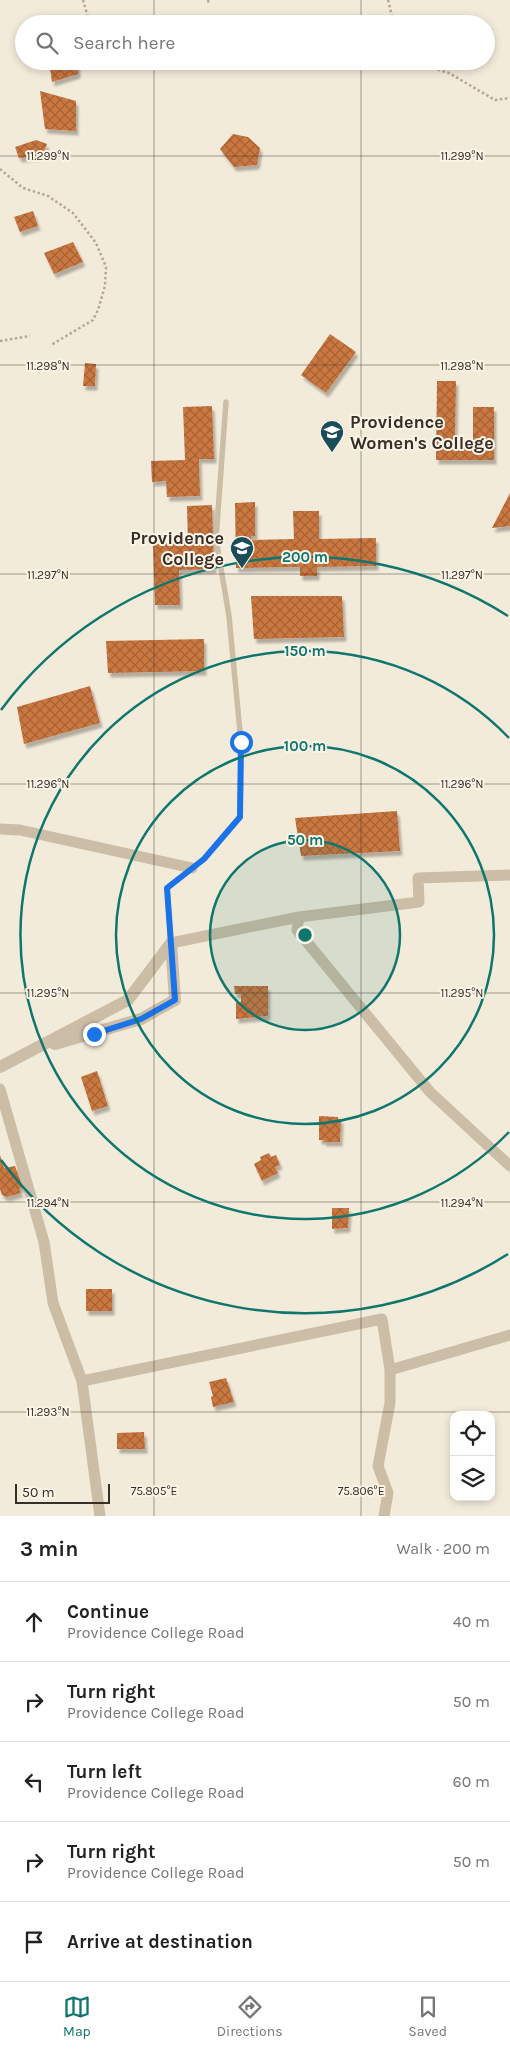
<!DOCTYPE html>
<meta charset="utf-8">
<style>
body{margin:0;font-family:Karla,sans-serif;background:#f2f2f2;color:#222}
.controls{position:absolute;right:15px;bottom:15px;display:grid;overflow:hidden;border-radius:10px;box-shadow:0 2px 8px #0003}
.controls button{width:45px;height:45px;display:grid;place-items:center;padding:0;border:0;border-bottom:1px solid #e0e0e0;background:#fff;color:#222;font:25px sans-serif}
.scale{position:absolute;left:15px;bottom:12px;width:95px;box-sizing:border-box;padding-left:5px;border:2px solid #372e27;border-top:0;font-size:14px;line-height:18px;white-space:nowrap;color:#372e27;-webkit-text-stroke:4px #faf4e7;paint-order:stroke}
.stop{position:absolute;width:15px;height:15px;margin:-11px;border:4px solid #1a73e8;border-radius:50%;background:#fff}
.stop.end{background:#1a73e8;border-color:#fff;box-shadow:0 1px 5px #0008}
.list{margin:0;padding:0;list-style:none}
h2{display:flex;justify-content:space-between;align-items:center;height:65px;margin:0;padding:0 20px;font-size:21px}
h2 small{font-size:16px;font-weight:400;color:#767676}
.list li{display:grid;grid-template-columns:32px 1fr auto;gap:15px;align-items:center;box-sizing:border-box;height:80px;padding:0 20px;border-top:1px solid #e0e0e0}
.list b{display:block;font-size:19px;white-space:nowrap}
.list p{margin:0;font-size:16px;white-space:nowrap;color:#767676}
.list em{font-size:16px;font-style:normal;color:#767676}
.icon{flex:none;width:28px;height:28px;fill:none;stroke:currentColor;stroke-width:2;stroke-linecap:round;stroke-linejoin:round}
.map{position:relative;flex:none;width:510px;height:1516px;overflow:hidden}
.search{position:absolute;background:#fff;box-shadow:0 2px 8px #0003;left:15px;right:15px;top:15px;height:55px;display:flex;align-items:center;gap:12px;box-sizing:border-box;padding:0 18px;border-radius:28px;color:#767676;font-size:19px}
.sheet{height:465px;background:#fff}
nav{display:flex;justify-content:space-around;align-items:center;box-sizing:border-box;height:70px;border-top:1px solid #e0e0e0;background:#fff;font-size:14px;color:#767676}
nav a{display:grid;justify-items:center;gap:2px}
nav .on{color:#0f766e}
.map>svg:first-child{display:block}
.building{fill:url(#building-cross-hatch);filter:url(#shadow)}
.lines{fill:none;stroke-linecap:round;stroke-linejoin:round}
.path{stroke:#b7a790;stroke-width:2.5;stroke-dasharray:2.5 2.5;stroke-linecap:butt}
.service{stroke:#cbbda6;stroke-width:5.5}
.minor{stroke:#cbbda6;stroke-width:11}
.tertiary{stroke:#cbbda6;stroke-width:12}
.route{stroke:#1a73e8;stroke-width:6}
.ticks{fill:none;stroke:#372e27;stroke-width:1;stroke-opacity:0.45}
.ring{fill:none;stroke:#0f766e;stroke-width:2.5}
.labels{text-anchor:middle;dominant-baseline:central;stroke-width:4;stroke-linejoin:round;paint-order:stroke}
.poi-label{font-size:18px;font-weight:bold;fill:#372e27;stroke:#faf4e7;text-anchor:start}
.ticks-label{font-size:12px;text-anchor:middle;fill:#372e27;stroke:#faf4e7;stroke-width:4;stroke-linejoin:round;paint-order:stroke}
.centre{fill:#0f766e;stroke:#faf4e7;stroke-width:2.5}
.ring-label{font-size:15px;text-anchor:middle;font-weight:bold;fill:#0f766e;stroke:#faf4e7;stroke-width:4;stroke-linejoin:round;paint-order:stroke}
</style>
<div class="map">
<svg width="510" height="1516" viewBox="0 0 510 1516">
<defs>
<pattern id="building-cross-hatch" width="8" height="8" patternUnits="userSpaceOnUse" patternTransform="scale(1.25)"><rect width="8" height="8" fill="#cb7740"/><path d="M0 0l8 8M0 8l8-8" fill="none" stroke="#a66236"/></pattern>
<filter id="shadow"><feDropShadow dx="2.5" dy="4.5" stdDeviation="1" flood-color="#0004"/></filter>
</defs>
<rect width="100%" height="100%" fill="#f3ebda"/>
<path class="building" d="M117 18 141 23V24H110Z
M49 61H78V74L52 82Z
M40 91 76 101V131L45 129Z
M233 134 248 137 260 148 257 165 234 167 220 149Z
M36 140 47 144 42 156 19 158 15 147Z
M33 211 38 226 20 232 14 217Z
M73 242 83 262 54 274 44 253Z
M330 334 356 352 326 393 301 375Z
M85 363 96 364 95 386H83Z
M437 381H456L455 440H473V407H494V460H436Z
M212 406 214 459H199L200 496 167 497 166 481 152 482 151 461 185 460 183 407Z
M510 493V526L492 528Z
M255 502V536H251V540L294 539 293 511H319V539L376 538V566L317 567V576H300V567L236 568 235 503Z
M212 505 214 569 179 570 180 605H155L153 544 188 543 187 506Z
M251 596H342L344 637 254 639Z
M204 639V671L108 673 106 641Z
M90 686 100 723 24 744 17 707Z
M397 811 400 851 301 856 295 818Z
M234 986H268V1016L236 1019V1003L241 1002V994H235Z
M97 1071 108 1106 92 1111 81 1077Z
M319 1116 338 1117V1119H341L340 1142H323L324 1140H319Z
M269 1153 271 1157 276 1155 280 1165 275 1167 278 1173 262 1181 254 1164 261 1160 260 1157Z
M0 1155 4 1168 15 1166 23 1187 19 1189 21 1193 7 1197 2 1195 0 1189Z
M332 1208H349L348 1228 332 1229Z
M86 1289H112V1311H86Z
M226 1378 234 1402 213 1407 211 1397 213 1396 209 1382Z
M144 1432 145 1449H117V1433Z"/>
<g class="lines">
<path class="path" d="M83 0 90 24
M208 0 209 5
M388 0 394 24
M108 61 111 65
M409 61 449 73 495 100 510 98
M0 169 23 188 48 196 73 213 96 243 106 267 105 286 98 310 93 320 51 345
M0 341 30 336"/>
<path class="service" d="M171 943 167 888 204 859 240 817 241 742 229 616 216 539 226 402"/>
<path class="minor" d="M0 829 20 830 192 868
M510 875 418 878 419 902 299 917 297 930 430 1092 510 1166
M171 943 299 917
M0 1089 44 1242 53 1303 82 1381 100 1516
M390 1370 510 1335
M82 1381 382 1319 390 1370V1403L378 1466 388 1493 384 1516"/>
<path class="tertiary" d="M55 1044 141 1019 175 1000 171 943
M0 1067 128 1000 171 943"/>
</g>
<g class="lines">
<path class="route" d="M94 1034 141 1019 175 1000 167 888 204 859 240 817 241 742"/>
</g>
<path class="ticks" d="M154 0V24M361 0V24M154 61V1516M361 61V1516M0 156H510M0 365H510M0 574H510M0 784H510M0 993H510M0 1202H510M0 1412H510"/>
<circle cx="305" cy="935" r="95" fill="#0f766e" fill-opacity=".12"/>
<g class="ring">
<circle cx="305" cy="935" r="95"/>
<circle cx="305" cy="935" r="189"/>
<path d="M509 1132A284 284 0 1 1 509 738"/>
<path d="M508 1254A378 378 0 0 1 1 1160M1 710A378 378 0 0 1 508 616"/>
</g>
<defs>
<g id="university-pin" transform="scale(1.25)"><path d="M0 17L-7.5 6A9.5 9.5 0 1 1 7.5 6Z" fill="#1b4c5a" stroke="#faf4e7"/><path d="M0-5L7-2L0 1L-7-2ZM-4 1L0 2.5L4 1V4Q0 6-4 4Z" fill="#fff"/></g>
</defs>
<g fill-rule="evenodd">
<use href="#university-pin" x="332" y="432"/>
<use href="#university-pin" x="242" y="548"/>
</g>
<g class="labels">
<g class="poi-label">
<text x="350" y="422">Providence<tspan x="350" dy="21">Women's College</tspan></text>
<text x="224" y="538" text-anchor="end">Providence<tspan x="224" dy="21">College</tspan></text>
</g>
</g>
<g class="ticks-label">
<text x="48" y="160">11.299°N</text>
<text x="462" y="160">11.299°N</text>
<text x="48" y="370">11.298°N</text>
<text x="462" y="370">11.298°N</text>
<text x="48" y="579">11.297°N</text>
<text x="462" y="579">11.297°N</text>
<text x="48" y="788">11.296°N</text>
<text x="462" y="788">11.296°N</text>
<text x="48" y="997">11.295°N</text>
<text x="462" y="997">11.295°N</text>
<text x="48" y="1207">11.294°N</text>
<text x="462" y="1207">11.294°N</text>
<text x="48" y="1416">11.293°N</text>
<text x="154" y="1495">75.805°E</text>
<text x="361" y="1495">75.806°E</text>
</g>
<circle cx="305" cy="935" r="8" class="centre"/>
<g class="ring-label">
<text x="305" y="562">200 m</text>
<text x="305" y="656">150 m</text>
<text x="305" y="751">100 m</text>
<text x="305" y="845">50 m</text>
</g>
</svg>
<div class="controls">
<button><svg class="icon" aria-label="locate" viewBox="0 0 24 24"><circle cx="12" cy="12" r="6"/><path d="M12 2v4M12 18v4M2 12h4M18 12h4"/></svg></button>
<button><svg class="icon" aria-label="layers" viewBox="0 0 24 24"><path d="M12 4l9 5-9 5-9-5zM3 14l9 5 9-5"/></svg></button>
</div>
<div class="scale">50 m</div>
<div class="stop" style="left:241px;top:742px"></div>
<div class="stop end" style="left:94px;top:1034px"></div>
<div class="search"><svg class="icon" aria-label="search" viewBox="0 0 24 24"><circle cx="10" cy="10" r="6"/><path d="M15 15l6 6"/></svg>Search here</div>
</div>
<section class="sheet">
<h2>3 min<small>Walk · 200 m</small></h2>
<ul class="list">
<li><svg class="icon" aria-label="ahead" viewBox="0 0 24 24"><path d="M12 20V5M6 11l6-6 6 6"/></svg><div><b>Continue</b><p>Providence College Road</p></div><em>40 m</em></li>
<li><svg class="icon" aria-label="right" viewBox="0 0 24 24"><path d="M7 20v-9h11M14 6l5 5-5 5"/></svg><div><b>Turn right</b><p>Providence College Road</p></div><em>50 m</em></li>
<li><svg class="icon" aria-label="left" viewBox="0 0 24 24"><path d="M17 20v-9H6M10 6l-5 5 5 5"/></svg><div><b>Turn left</b><p>Providence College Road</p></div><em>60 m</em></li>
<li><svg class="icon" aria-label="right" viewBox="0 0 24 24"><path d="M7 20v-9h11M14 6l5 5-5 5"/></svg><div><b>Turn right</b><p>Providence College Road</p></div><em>50 m</em></li>
<li><svg class="icon" aria-label="arrive" viewBox="0 0 24 24"><path d="M6 21V4h12l-3 4 3 4H6"/></svg><div><b>Arrive at destination</b></div></li>
</ul>
</section>
<nav>
<a class="on"><svg class="icon" aria-label="map" viewBox="0 0 24 24"><path d="M3 6l6-2 6 2 6-2v14l-6 2-6-2-6 2zM9 4v14M15 6v14"/></svg>Map</a>
<a><svg class="icon" aria-label="directions" viewBox="0 0 24 24"><path d="M12 3l9 9-9 9-9-9zM9 14v-3h6M13 9l2 2-2 2"/></svg>Directions</a>
<a><svg class="icon" aria-label="saved" viewBox="0 0 24 24"><path d="M7 4h10v16l-5-4-5 4z"/></svg>Saved</a>
</nav>
